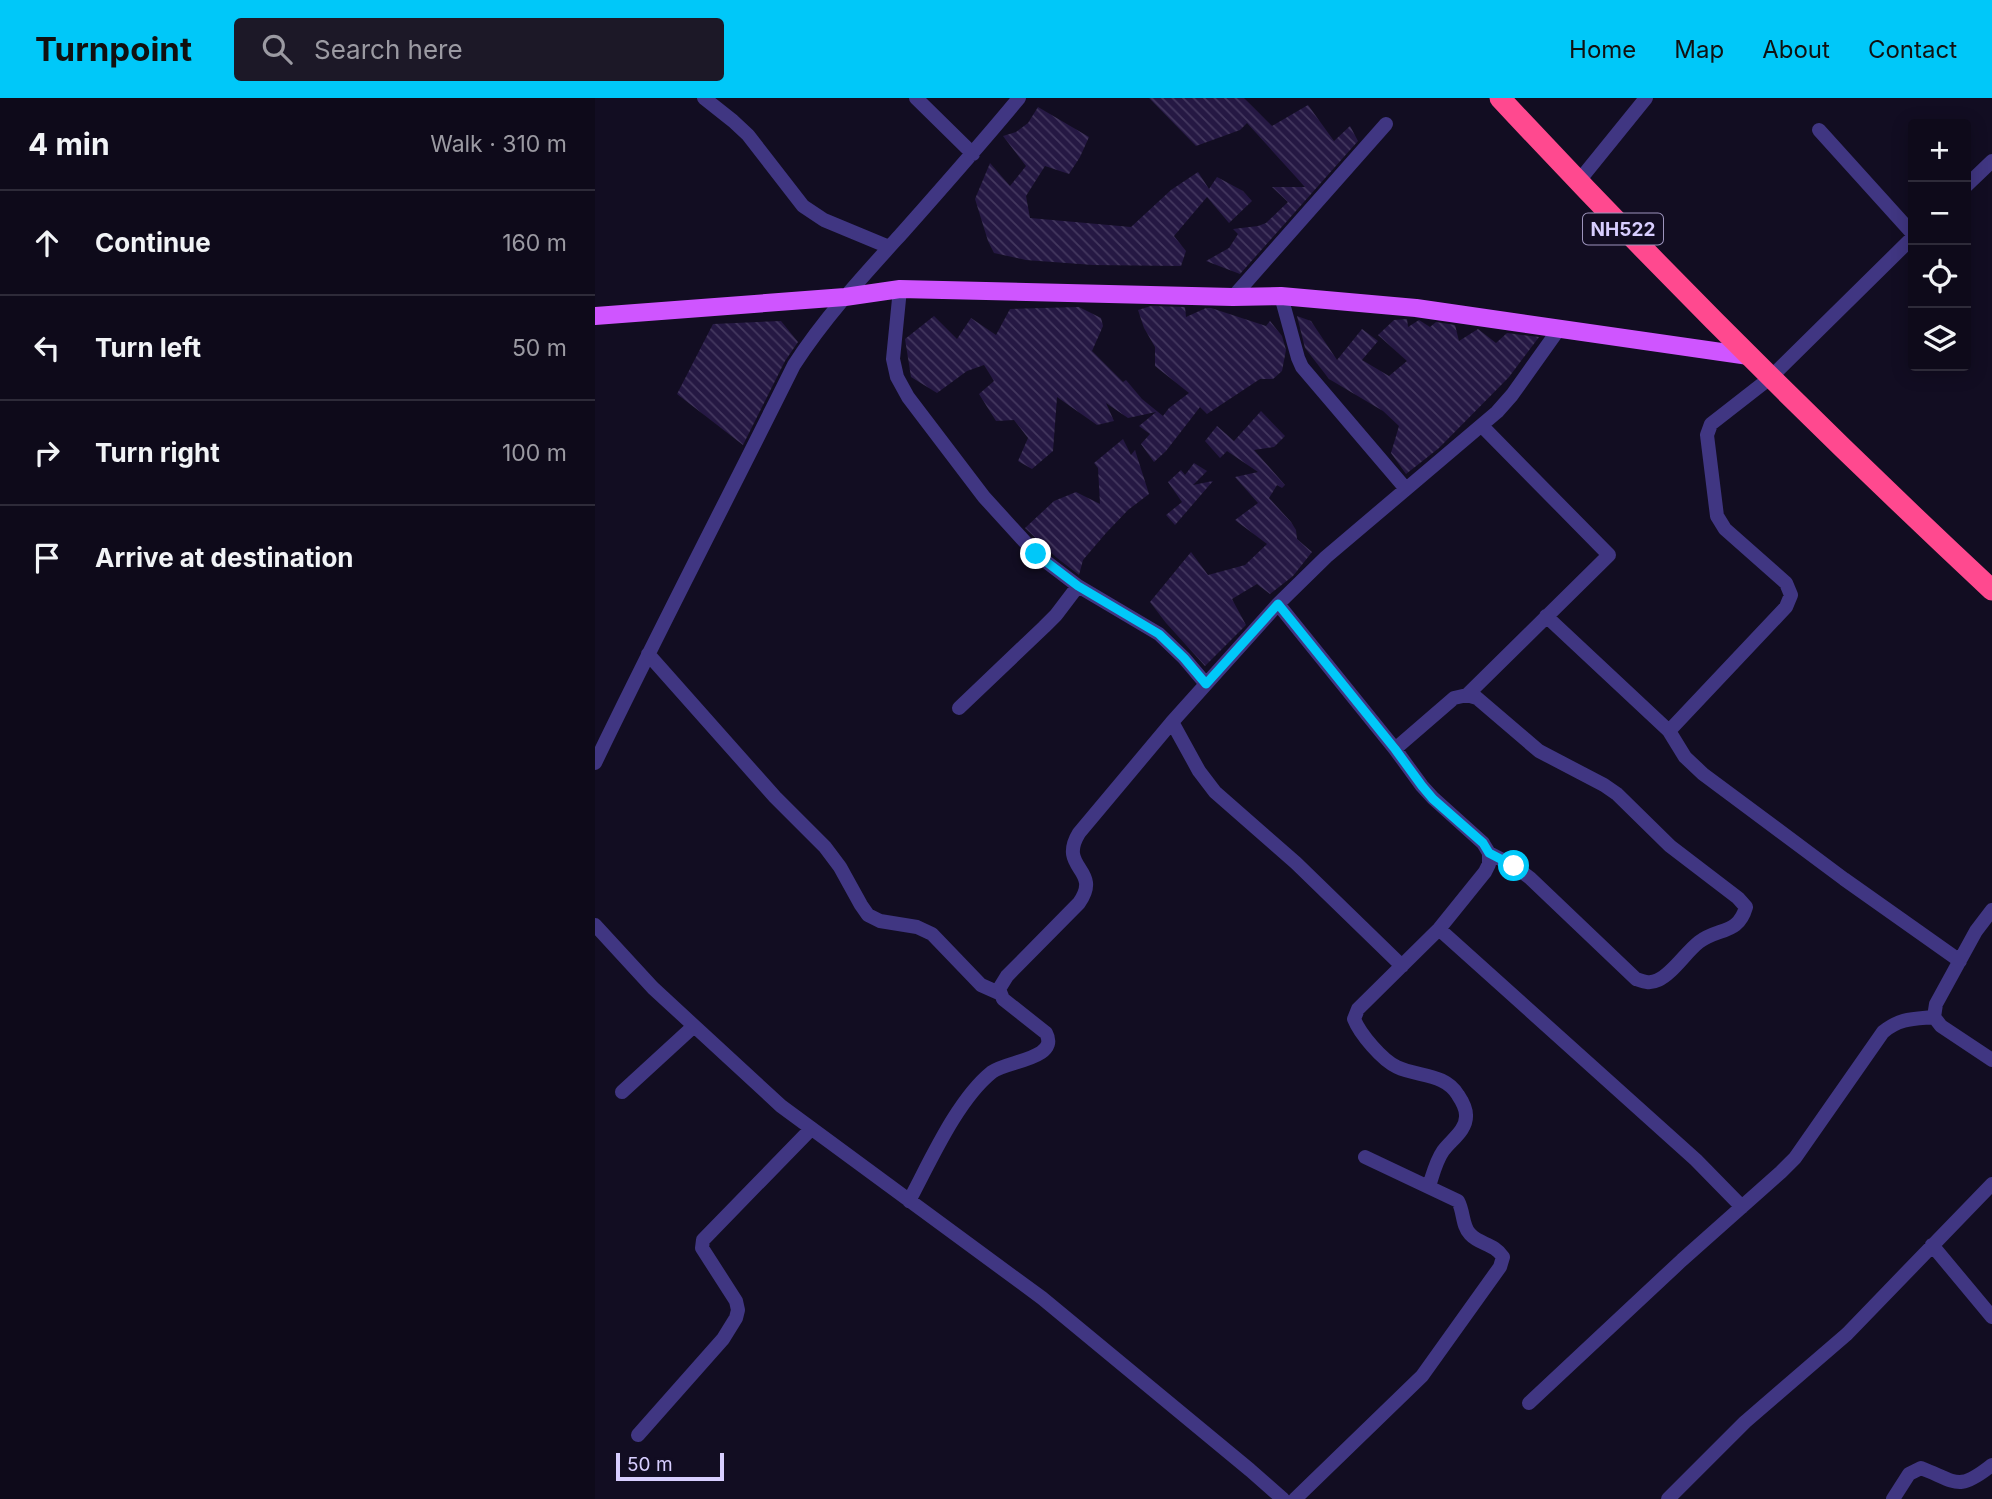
<!DOCTYPE html>
<meta charset="utf-8">
<style>
body{margin:0;font-family:Inter,sans-serif;background:#1c1827;color:#f1f3f6}
.controls{position:absolute;right:21px;top:21px;display:grid;overflow:hidden;border-radius:7px;box-shadow:0 4px 18px #0003}
.controls button{width:63px;height:63px;display:grid;place-items:center;padding:0;border:0;border-bottom:2px solid #2e2b39;background:#0e0a1a;color:#f1f3f6;font:35px sans-serif}
.scale{position:absolute;left:21px;bottom:18px;width:108px;box-sizing:border-box;padding-left:7px;border:4px solid #d8ceff;border-top:0;font-size:19px;line-height:24px;white-space:nowrap;color:#d8ceff;-webkit-text-stroke:5px #120d22;paint-order:stroke}
.stop{position:absolute;width:21px;height:21px;margin:-16px;border:5px solid #00c8f9;border-radius:50%;background:#fff}
.stop.end{background:#00c8f9;border-color:#fff;box-shadow:0 2px 7px #0008}
.list{margin:0;padding:0;list-style:none}
h2{display:flex;justify-content:space-between;align-items:center;height:91px;margin:0;padding:0 28px;font-size:30px}
h2 small{font-size:23px;font-weight:400;color:#9b9aa2}
.list li{display:grid;grid-template-columns:46px 1fr auto;gap:21px;align-items:center;box-sizing:border-box;height:105px;padding:0 28px;border-top:2px solid #2e2b39}
.list b{display:block;font-size:26px;white-space:nowrap}
.list em{font-size:23px;font-style:normal;color:#9b9aa2}
.icon{flex:none;width:38px;height:38px;fill:none;stroke:currentColor;stroke-width:2;stroke-linecap:round;stroke-linejoin:round}
.map{position:relative;flex:none;width:1397px;height:1401px;overflow:hidden}
header{display:flex;align-items:center;gap:42px;box-sizing:border-box;height:98px;padding:0 35px;background:#00c8f9;color:#111}
header strong{font-size:33px}
nav{display:flex;gap:38px;margin-inline-start:auto;font-size:24px}
.search{width:490px;height:63px;background:#1c1827;display:flex;align-items:center;gap:18px;box-sizing:border-box;padding:0 24px;border-radius:7px;color:#9b9aa2;font-size:26px}
main{display:flex}
aside{flex:1;background:#0e0a1a}
.map>svg:first-child{display:block}
.building{fill:url(#building-back-hatch)}
.lines{fill:none;stroke-linecap:round;stroke-linejoin:round}
.minor{stroke:#403682;stroke-width:14}
.major{stroke:#cf55ff;stroke-width:18}
.highway{stroke:#ff498f;stroke-width:21}
.route{stroke:#00c8f9;stroke-width:9}
.labels{text-anchor:middle;dominant-baseline:central;stroke-width:5;stroke-linejoin:round;paint-order:stroke}
.shield{fill:#120d22;stroke:#9d94bd;stroke-width:2}
.shield-label{font-size:19px;font-weight:bold;fill:#d8ceff}
</style>
<header>
<strong>Turnpoint</strong>
<div class="search"><svg class="icon" aria-label="search" viewBox="0 0 24 24"><circle cx="10" cy="10" r="6"/><path d="M15 15l6 6"/></svg>Search here</div>
<nav><a>Home</a><a>Map</a><a>About</a><a>Contact</a></nav>
</header>
<main>
<aside>
<h2>4 min<small>Walk · 310 m</small></h2>
<ul class="list">
<li><svg class="icon" aria-label="ahead" viewBox="0 0 24 24"><path d="M12 20V5M6 11l6-6 6 6"/></svg><div><b>Continue</b></div><em>160 m</em></li>
<li><svg class="icon" aria-label="left" viewBox="0 0 24 24"><path d="M17 20v-9H6M10 6l-5 5 5 5"/></svg><div><b>Turn left</b></div><em>50 m</em></li>
<li><svg class="icon" aria-label="right" viewBox="0 0 24 24"><path d="M7 20v-9h11M14 6l5 5-5 5"/></svg><div><b>Turn right</b></div><em>100 m</em></li>
<li><svg class="icon" aria-label="arrive" viewBox="0 0 24 24"><path d="M6 21V4h12l-3 4 3 4H6"/></svg><div><b>Arrive at destination</b></div></li>
</ul>
</aside>
<div class="map">
<svg width="1397" height="1401" viewBox="0 0 1397 1401">
<defs>
<pattern id="building-back-hatch" width="6" height="6" patternUnits="userSpaceOnUse" patternTransform="scale(1.75)"><rect width="6" height="6" fill="#251843"/><path d="M-1 5l2 2M0 0l6 6M5-1l2 2" fill="none" stroke="#44385f"/></pattern>
</defs>
<rect width="100%" height="100%" fill="#120d22"/>
<path class="building" d="M554 0H649L677 28 713 7 739 43 755 28 763 43 645 176 611 163 634 150 643 136 638 131 663 128 671 125 693 104 677 89H710L652 25 645 32 601 48Z
M443 9 494 39 485 59 474 76 450 68 431 98 435 120 536 129 576 92 603 74 614 91 622 79 648 93 657 103 634 125 612 99 579 138 591 153 586 168 498 167 431 162 399 155 393 143 380 101 395 65 415 88 431 68 408 38 421 34 433 25Z
M556 208 590 209 591 219 611 210H616L671 228 675 223 687 238 691 252 687 273 678 281H665L612 316 605 309 571 353 559 364 546 346 555 336 544 328 561 314 533 320 511 305 519 323 502 327 462 299 458 353 437 371 423 363 433 340 419 322 401 323 384 296 399 283 389 267 372 273 342 295 316 279 310 241 339 218 362 241 376 220 401 237 415 211 484 209 506 220 508 228 497 253 528 284 531 282 547 301 568 318 574 310 594 295 560 268V249L549 230 543 212Z
M702 218 716 223 742 262 767 231 783 243 767 262 794 278 812 263 783 237 799 222 812 221 813 229 824 222 835 229 841 224 860 227 864 243 883 231 901 245 912 235 944 239 914 279 844 350 811 376 796 355 804 328 788 313 734 281 710 250Z
M186 223 203 244 190 263 148 347 82 296 118 226Z
M666 313 690 338 679 349 659 352 690 387 687 390 682 387 674 400 696 424 701 432 702 441 717 454 698 478 675 496 662 486 637 501 651 527 610 568 571 525 555 504 596 454 613 477 650 467 672 446 640 422 663 405 640 379 663 374 632 353 625 360 610 343 622 328 639 343Z
M528 341 536 357 540 352 554 396 533 412 511 435 488 462 484 477 462 460 430 430 459 403 481 394 505 406 503 370 499 365Z
M599 365 612 373 598 387 618 383 580 427 571 417 587 404 573 384 586 372 590 377Z"/>
<g class="lines">
<path class="minor" d="M109 0 138 23 153 37 208 108 229 122 294 149
M321 0 378 56
M1224 32 1318 136
M983 84 1051 0
M1371 88 1397 63
M305 191 298 261 302 279 313 299 389 399 441 456 483 488 564 536 589 560 611 586
M686 198 703 260 707 269 811 391
M638 199 791 26
M683 506 800 651 827 688 838 700 888 745 894 755V766L890 774 844 831 763 911 759 921C765 936 787 962 802 969 823 979 850 975 863 997 867 1003 871 1011 871 1017 872 1032 856 1042 848 1053 841 1063 838 1076 834 1088
M951 518 1074 633 1090 659 1108 676 1249 781 1365 863
M53 556 180 699 230 749 245 769 266 807 273 817 285 823 322 829 337 836 386 887 404 895
M872 597 1014 457 887 328
M364 610 449 529 461 517 483 488
M577 624 604 673 620 694 701 765 807 868
M1074 633 1191 509 1196 497 1191 485 1130 431 1122 418 1112 337 1116 326 1175 280 1318 139
M800 651 859 600 872 597 882 600 944 653 1009 687 1022 696 1075 748 1143 800 1151 809C1143 837 1124 829 1104 844 1091 854 1077 876 1063 882 1055 886 1050 884 1041 881L935 780 919 768 894 755
M0 665C64 532 133 400 199 267 230 219 269 177 308 134 347 90 386 46 424 0
M1397 812 1381 833 1341 906 1339 919 1346 928 1397 962
M0 827 58 890 186 1008 447 1200 655 1372 688 1401
M844 831 1101 1062 1147 1109
M27 994 99 928
M314 1103C335 1064 362 1002 397 974 411 963 465 961 451 935L408 901 404 891 412 878 484 805C508 771 462 771 484 735L577 624 683 506 731 459 902 314 917 297 964 231
M1337 1147 1397 1219
M934 1305 1087 1162 1186 1074 1200 1060 1288 934C1305 920 1319 921 1339 919
M43 1337 128 1241 141 1220 143 1212 141 1203 107 1150 108 1142 216 1031
M700 1401 827 1278 905 1169 908 1159C899 1145 885 1147 875 1136 867 1128 869 1114 863 1103L770 1059
M1073 1401 1150 1324 1252 1236 1397 1086
M1298 1401 1314 1376 1326 1370C1362 1384 1363 1394 1397 1367"/>
<path class="major" d="M0 218 250 199 305 191 638 199 686 198 821 210 1154 258"/>
<path class="highway" d="M905 0C1063 170 1228 334 1397 492"/>
</g>
<g class="lines">
<path class="route" d="M441 456 483 488 564 536 589 560 611 586 683 506 800 651 827 688 838 701 888 745 894 755 919 768"/>
</g>
<g class="labels">
<rect class="shield" x="988" y="115.5" width="80" height="31" rx="5"/>
<g class="shield-label">
<text x="1028" y="131">NH522</text>
</g>
</g>
</svg>
<div class="controls">
<button>+</button>
<button>−</button>
<button><svg class="icon" aria-label="locate" viewBox="0 0 24 24"><circle cx="12" cy="12" r="6"/><path d="M12 2v4M12 18v4M2 12h4M18 12h4"/></svg></button>
<button><svg class="icon" aria-label="layers" viewBox="0 0 24 24"><path d="M12 4l9 5-9 5-9-5zM3 14l9 5 9-5"/></svg></button>
</div>
<div class="scale">50 m</div>
<div class="stop" style="left:919px;top:768px"></div>
<div class="stop end" style="left:441px;top:456px"></div>
</div>
</main>
